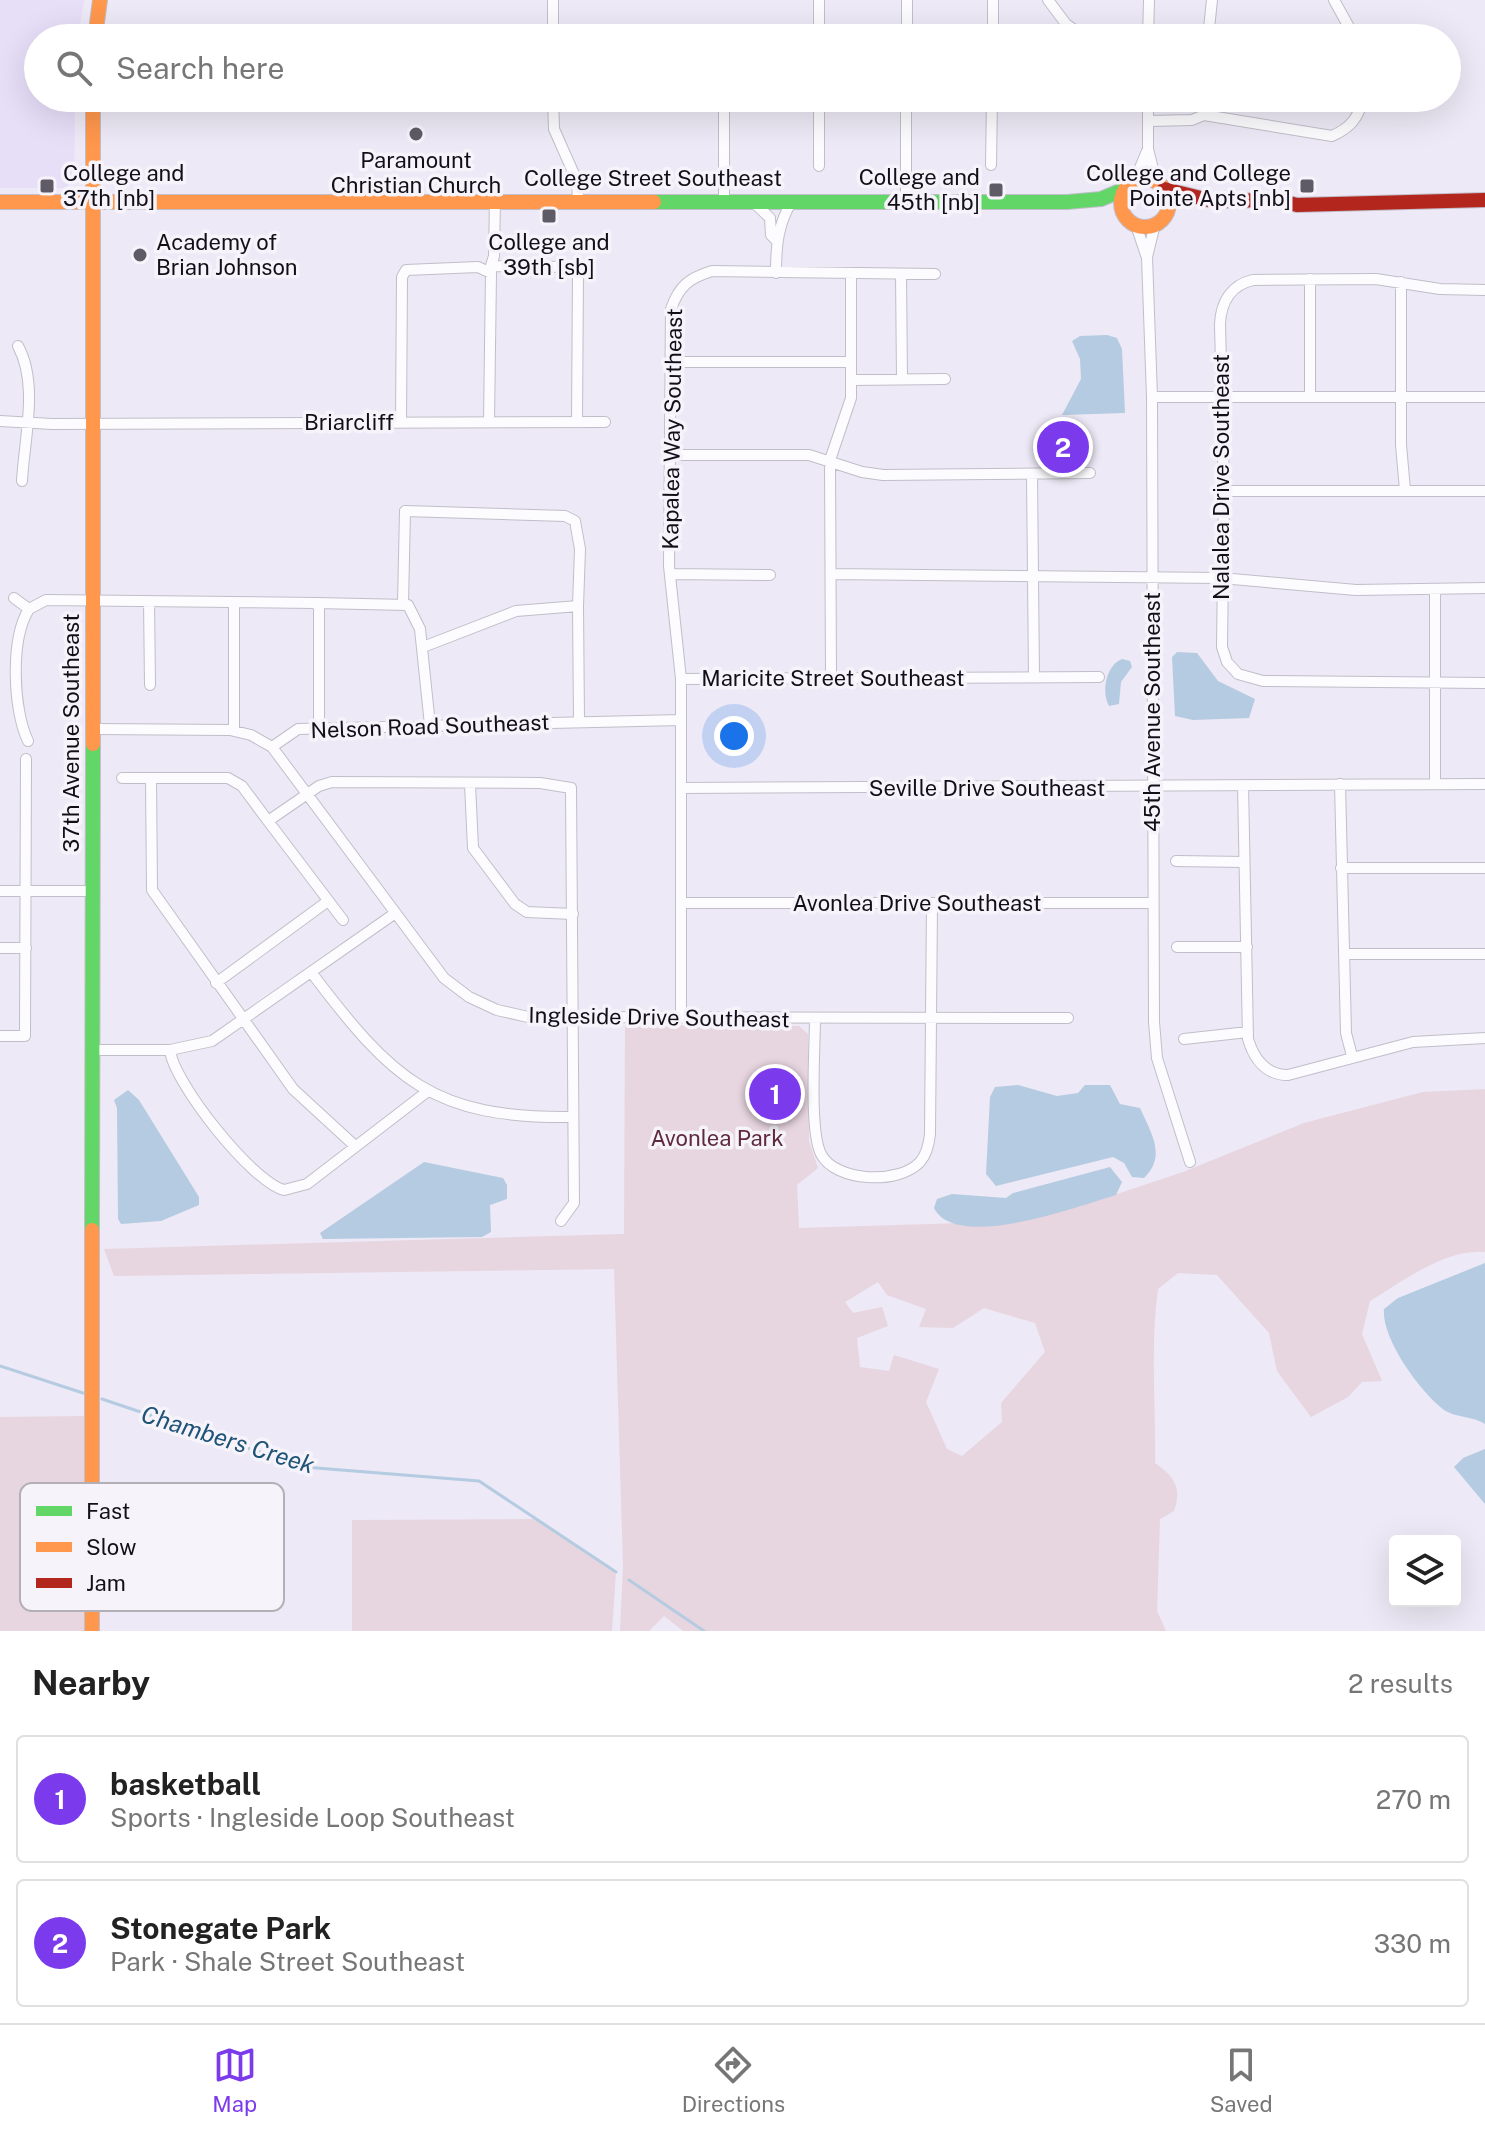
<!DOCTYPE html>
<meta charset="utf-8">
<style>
body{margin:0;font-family:"Public Sans",sans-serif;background:#f2f2f2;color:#222}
.controls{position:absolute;right:24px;bottom:24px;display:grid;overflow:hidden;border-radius:8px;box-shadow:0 8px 32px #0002}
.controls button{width:72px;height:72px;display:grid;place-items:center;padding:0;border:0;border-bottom:2px solid #e0e0e0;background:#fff;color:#222;font:40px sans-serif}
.you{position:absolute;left:734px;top:736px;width:28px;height:28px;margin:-20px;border:6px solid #fff;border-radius:50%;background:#1a73e8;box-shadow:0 0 0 12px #1a73e833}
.badge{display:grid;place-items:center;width:52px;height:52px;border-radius:50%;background:#7c3aed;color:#fff;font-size:26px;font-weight:700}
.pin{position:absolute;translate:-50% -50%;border:4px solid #fff;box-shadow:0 2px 8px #0006}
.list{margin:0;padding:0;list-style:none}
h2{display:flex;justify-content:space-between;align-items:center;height:104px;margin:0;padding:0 32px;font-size:34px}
h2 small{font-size:26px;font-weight:400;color:#767676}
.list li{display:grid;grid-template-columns:52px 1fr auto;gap:24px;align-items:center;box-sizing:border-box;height:128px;margin:0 16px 16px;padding:0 16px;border:2px solid #e0e0e0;border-radius:8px}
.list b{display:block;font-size:30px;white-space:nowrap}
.list p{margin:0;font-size:26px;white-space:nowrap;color:#767676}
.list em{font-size:26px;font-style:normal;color:#767676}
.icon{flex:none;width:44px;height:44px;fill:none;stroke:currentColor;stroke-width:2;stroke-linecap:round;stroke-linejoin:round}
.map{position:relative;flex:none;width:1485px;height:1631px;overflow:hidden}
.search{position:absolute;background:#fff;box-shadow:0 8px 32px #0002;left:24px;right:24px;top:24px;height:88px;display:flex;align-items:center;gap:20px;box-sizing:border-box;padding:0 28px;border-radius:44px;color:#767676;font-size:30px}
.sheet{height:392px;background:#fff}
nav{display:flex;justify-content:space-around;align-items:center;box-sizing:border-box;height:112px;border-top:2px solid #e0e0e0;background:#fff;font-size:22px;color:#767676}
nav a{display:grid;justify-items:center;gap:4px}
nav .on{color:#7c3aed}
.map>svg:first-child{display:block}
.built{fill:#e7def8}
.green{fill:#e7d5df;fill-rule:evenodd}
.water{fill:#b5cbe1}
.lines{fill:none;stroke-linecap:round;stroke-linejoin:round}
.stream{stroke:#b5cbe1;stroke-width:3}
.street-casing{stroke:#c1bec9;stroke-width:12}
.fast-casing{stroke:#c1bec9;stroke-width:16}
.slow-casing{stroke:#c1bec9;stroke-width:16}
.jam-casing{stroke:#c1bec9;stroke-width:16}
.street{stroke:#fcfcfe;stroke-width:10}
.fast{stroke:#63d668;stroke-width:14}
.slow{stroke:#ff974d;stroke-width:14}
.jam{stroke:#b3261e;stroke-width:14}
.poi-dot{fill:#5f5b66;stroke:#f6f4fa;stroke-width:3}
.labels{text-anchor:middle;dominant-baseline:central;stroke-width:7;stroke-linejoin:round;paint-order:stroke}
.poi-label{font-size:22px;fill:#130f19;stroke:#f6f4fa}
.street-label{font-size:22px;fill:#130f19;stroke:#f6f4fa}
.park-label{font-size:22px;fill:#602a3d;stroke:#f6f4fa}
.water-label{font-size:24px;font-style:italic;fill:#1f5377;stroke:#f6f4fa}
.key{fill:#f6f4fa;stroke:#b2afb6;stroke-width:2}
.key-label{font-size:22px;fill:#130f19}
</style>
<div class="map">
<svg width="1485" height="1631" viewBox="0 0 1485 1631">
<rect width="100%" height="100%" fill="#ede9f6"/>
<path class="built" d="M0 0H84L78 38H38V98H75L74 180 65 188H0Z"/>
<path class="green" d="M1042 429 1085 430 1084 464H1042Z
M625 1025 799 1026 808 1034 809 1141 818 1168 797 1185 799 1228 995 1222 1081 1206 1183 1172 1304 1123 1423 1092 1485 1089V1252C1446 1248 1403 1281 1370 1301L1362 1334 1382 1381 1362 1382 1348 1397 1311 1417 1277 1371 1269 1333 1217 1275 1178 1273 1158 1289C1150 1347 1156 1405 1155 1463 1175 1477 1182 1488 1174 1511L1160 1519 1157 1611 1166 1631H683L664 1616 649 1631H620L623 1566 614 1269 114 1276 104 1249 624 1234ZM878 1282 887 1295 926 1309 919 1327 953 1328 984 1308 1035 1323 1045 1352 1001 1403 1002 1422 962 1456 947 1449 926 1402 939 1369 894 1355 889 1371 860 1367 857 1338 888 1326 882 1307 853 1313 845 1302Z
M85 1416 84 1631H0V1417Z
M536 1519 616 1572 612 1631H352V1520Z"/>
<path class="water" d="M1107 335 1117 338 1122 349 1125 413 1062 415 1081 379 1080 359 1072 341 1080 336Z
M1177 652 1197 653 1218 681 1255 699 1249 718 1193 720 1175 716 1172 657Z
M1122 659 1130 661 1132 667 1121 682 1119 704 1109 706C1101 692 1106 665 1122 659Z
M1018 1085 1057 1096 1078 1093 1085 1085H1110L1120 1104 1140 1108C1151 1133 1167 1156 1144 1178L1132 1177 1124 1163 1113 1157 996 1186 986 1174 990 1097 995 1087Z
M128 1090 139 1100 199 1197V1205L161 1221 121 1224 118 1219 117 1108 114 1100Z
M424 1162 503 1178 507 1185V1199L490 1205 491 1232 482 1237 323 1239 320 1233Z
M1110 1167 1122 1182 1116 1195C1079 1206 956 1252 934 1208L937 1199 952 1194 1006 1198 1013 1193Z
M1485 1263V1424C1473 1416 1456 1418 1444 1410 1420 1392 1381 1338 1384 1309L1398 1298Z
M1485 1449V1504L1454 1467 1463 1458Z"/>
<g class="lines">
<path class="stream" d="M0 1366 83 1393
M102 1399 304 1467 479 1481 616 1572
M629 1580 704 1631"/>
<g class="street-casing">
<path id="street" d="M553 0V38
M819 0V38
M1048 0 1066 24 1083 36H1148
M1334 0 1355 38
M907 38V0
M993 38V0
M1148 38 1149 0
M1208 38 1212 0
M553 98 554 129 577 181 578 200
M819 98V166
M1148 98V149L1156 181
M1204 115 1208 98
M1149 121 1192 120 1204 115 1332 136C1350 128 1359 118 1363 98
M991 165 992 98
M1135 180 1147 151
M724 200V98
M906 201V98
M753 202 770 218 771 235 776 240
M1155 224 1147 257 1152 397 1154 1022 1157 1058 1190 1162
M1136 225 1146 255
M492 266 571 267 578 271 577 422
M490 269 494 256 495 200
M776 273C776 245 778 224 792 201
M901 274 902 379
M935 274 712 271C689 278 679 286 671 309L669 566 681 679 1099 677
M1310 279V396
M1401 282V445L1405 490
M1485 290 1440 289 1376 279 1253 280C1231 285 1221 302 1220 324L1224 491 1222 647 1227 662 1238 674 1263 681 1485 683
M18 346C39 384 24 440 22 481
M672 362H851
M851 380 945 379
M1152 397H1485
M0 421 52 424 605 422
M401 422 402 277 406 270 478 267 491 273 489 422
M669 455H809L862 472 883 475 1090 473
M1032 474 1034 677
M1224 491H1485
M670 574 770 575
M831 574 1221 578 1356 590 1485 588
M14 598 29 609
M149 601 150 685
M234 603V731
M316 603 408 605 420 629 430 725
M403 603 405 511 565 516 575 521 580 549 578 606
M423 647 516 611 578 606 579 721
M831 678 830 460 851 398V274
M681 679V1017
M94 729 230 730 251 735 272 747 298 729 681 720
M28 741C13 710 10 639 29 609L46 600 316 603 319 608V728
M272 747 444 978 469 997 497 1010 528 1017H558L1068 1018
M122 778H228L242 786 268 821 319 786 332 782 540 783 571 788 574 1203 561 1221
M151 778 152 890 293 1089 355 1146
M1435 783V589
M470 784 473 848 515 904 527 912 573 914
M1340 784 1346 1033 1352 1056
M1243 785 1248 1039C1254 1059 1266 1075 1288 1075L1413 1042 1485 1038
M681 788 1485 784
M268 821 343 920
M1176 861 1244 862
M1341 868H1485
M0 891H93
M681 903H1152
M1177 947H1247
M0 948H26
M1344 954H1485
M311 972C392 1079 432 1119 573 1117
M216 983 328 901
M815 1018C815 1047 809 1131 821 1154 835 1182 899 1185 920 1162 927 1154 929 1144 930 1134L932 903
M0 1036H25L26 759
M1184 1039 1248 1032
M93 1050H170L212 1041 394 914
M170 1050C173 1082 252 1182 284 1190L307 1184 428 1091"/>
</g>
<g class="fast-casing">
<path id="fast" d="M654 202H1067L1101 199 1125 189
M92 1230 93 744"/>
</g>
<g class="slow-casing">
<path id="slow" d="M95 38 100 0
M1121 203a24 24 0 1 1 48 0a24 24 0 1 1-48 0Z
M0 202H654
M93 744V98
M92 1631V1230"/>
</g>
<g class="jam-casing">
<path id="jam" d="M1164 189 1213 201 1277 200 1297 205 1485 200"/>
</g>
<use href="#street" class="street"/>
<use href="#fast" class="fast"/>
<use href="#slow" class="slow"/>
<use href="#jam" class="jam"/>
</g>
<g class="poi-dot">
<circle cx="416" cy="134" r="8"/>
<rect x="39" y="178" width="16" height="16" rx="4"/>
<rect x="1299" y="178" width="16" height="16" rx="4"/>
<rect x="988" y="182" width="16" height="16" rx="4"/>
<rect x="541" y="208" width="16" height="16" rx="4"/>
<circle cx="140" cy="255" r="8"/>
</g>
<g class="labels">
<g class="poi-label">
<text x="416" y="160">Paramount<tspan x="416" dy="25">Christian Church</tspan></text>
<text x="63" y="173" text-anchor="start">College and<tspan x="63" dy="25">37th [nb]</tspan></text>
<text x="1291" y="173" text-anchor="end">College and College<tspan x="1291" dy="25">Pointe Apts [nb]</tspan></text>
<text x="980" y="177" text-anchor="end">College and<tspan x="980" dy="25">45th [nb]</tspan></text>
<text x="156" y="242" text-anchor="start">Academy of<tspan x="156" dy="25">Brian Johnson</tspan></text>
<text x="549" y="242">College and<tspan x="549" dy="25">39th [sb]</tspan></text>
</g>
<g class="street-label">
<text x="653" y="178">College Street Southeast</text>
<text x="349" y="422">Briarcliff</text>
<text transform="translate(672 429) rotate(-89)">Kapalea Way Southeast</text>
<text transform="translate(1221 477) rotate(-90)">Nalalea Drive Southeast</text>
<text x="833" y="678">Maricite Street Southeast</text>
<text transform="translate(1152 712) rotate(-90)">45th Avenue Southeast</text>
<text transform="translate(430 726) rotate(-2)">Nelson Road Southeast</text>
<text transform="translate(71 733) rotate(-90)">37th Avenue Southeast</text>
<text x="987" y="788">Seville Drive Southeast</text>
<text x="917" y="903">Avonlea Drive Southeast</text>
<text transform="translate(659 1017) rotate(1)">Ingleside Drive Southeast</text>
</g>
<g class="park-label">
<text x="717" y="1138">Avonlea Park</text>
</g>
<g class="water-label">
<text transform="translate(228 1439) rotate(17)">Chambers Creek</text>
</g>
</g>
<rect x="20" y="1483" width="264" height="128" rx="12" class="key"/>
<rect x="36" y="1506" width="36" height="10" fill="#63d668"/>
<rect x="36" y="1542" width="36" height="10" fill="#ff974d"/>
<rect x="36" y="1578" width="36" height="10" fill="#b3261e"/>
<g class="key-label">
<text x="86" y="1519">Fast</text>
<text x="86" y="1555">Slow</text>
<text x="86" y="1591">Jam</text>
</g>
</svg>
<div class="controls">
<button><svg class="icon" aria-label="layers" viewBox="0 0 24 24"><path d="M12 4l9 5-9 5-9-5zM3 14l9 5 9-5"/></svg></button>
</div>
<div class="you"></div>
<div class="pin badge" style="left:775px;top:1094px">1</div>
<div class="pin badge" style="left:1063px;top:447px">2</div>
<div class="search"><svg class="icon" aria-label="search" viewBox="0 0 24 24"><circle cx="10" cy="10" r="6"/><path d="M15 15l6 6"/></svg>Search here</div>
</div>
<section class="sheet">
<h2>Nearby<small>2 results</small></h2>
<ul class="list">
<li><span class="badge">1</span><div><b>basketball</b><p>Sports · Ingleside Loop Southeast</p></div><em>270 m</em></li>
<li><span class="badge">2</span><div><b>Stonegate Park</b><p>Park · Shale Street Southeast</p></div><em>330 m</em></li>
</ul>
</section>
<nav>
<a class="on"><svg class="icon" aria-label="map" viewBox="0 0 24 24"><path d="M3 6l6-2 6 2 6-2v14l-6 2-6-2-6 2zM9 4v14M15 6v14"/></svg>Map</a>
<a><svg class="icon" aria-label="directions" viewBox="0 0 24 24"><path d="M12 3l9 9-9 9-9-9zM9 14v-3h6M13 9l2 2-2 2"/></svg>Directions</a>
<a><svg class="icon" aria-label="saved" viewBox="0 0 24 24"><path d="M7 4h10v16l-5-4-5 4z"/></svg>Saved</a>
</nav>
